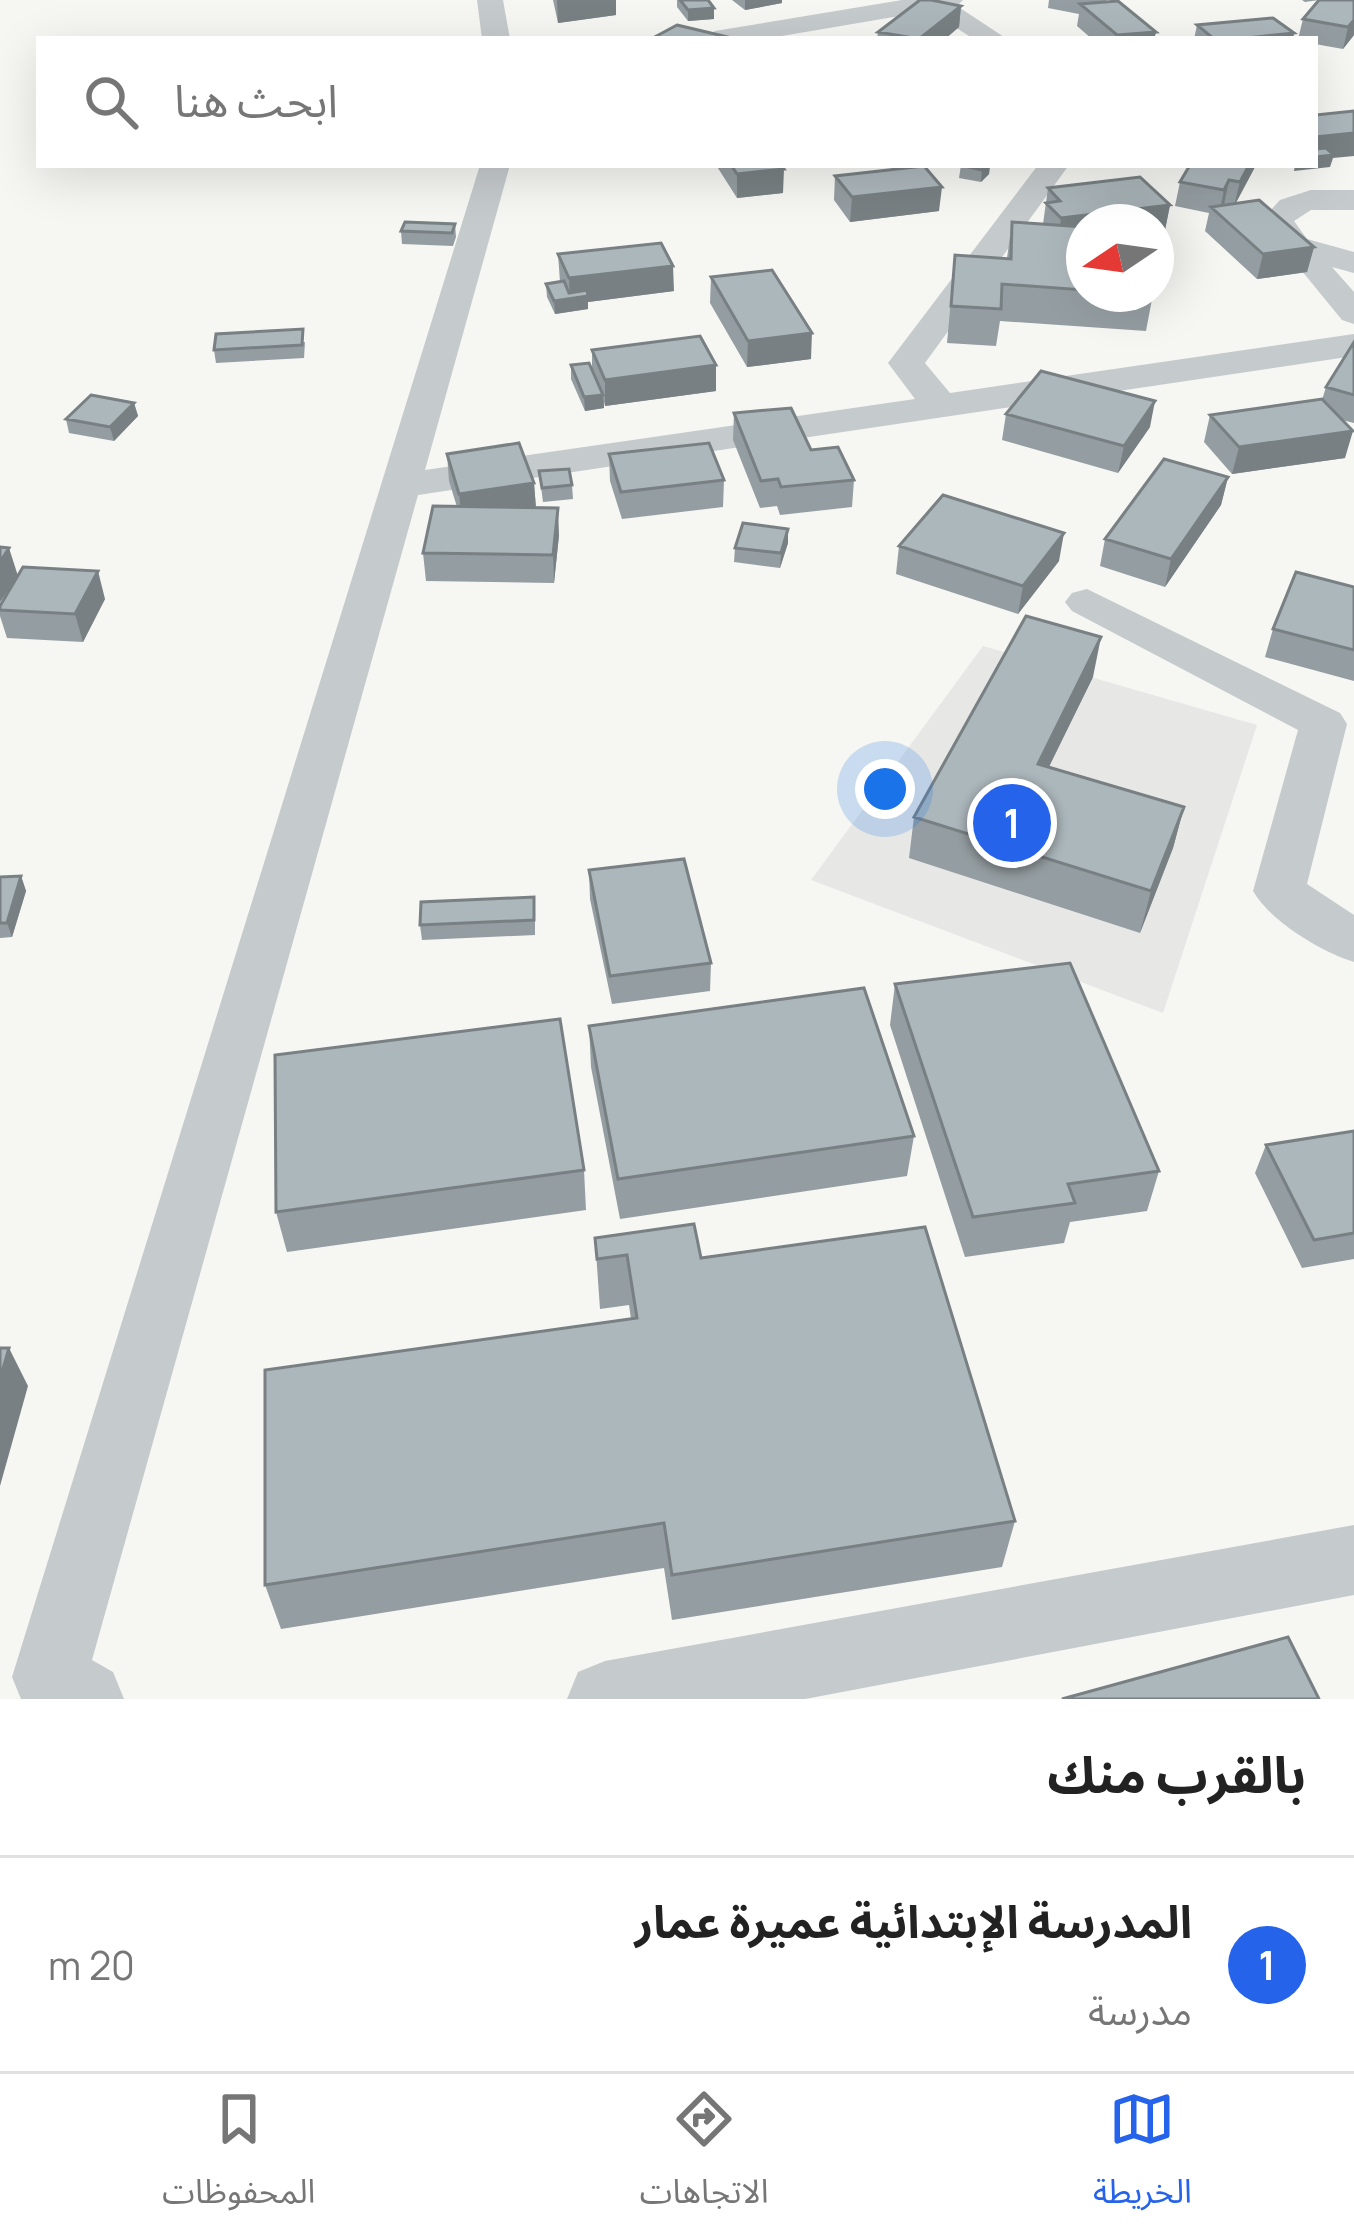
<!DOCTYPE html>
<html lang="ar">
<meta charset="utf-8">
<style>
body{margin:0;font-family:Manrope,"Noto Sans Arabic",sans-serif;background:#f6f6f6;color:#222;direction:rtl}
.compass{position:absolute;left:1066px;top:204px;width:108px;height:108px;border-radius:50%;background:#fff;box-shadow:0 12px 48px #0002;rotate:257deg}
.you{position:absolute;left:885px;top:789px;width:42px;height:42px;margin:-30px;border:9px solid #fff;border-radius:50%;background:#1a73e8;box-shadow:0 0 0 18px #1a73e833}
.badge{display:grid;place-items:center;width:78px;height:78px;border-radius:50%;background:#2563eb;color:#fff;font-size:39px;font-weight:700}
.pin{position:absolute;translate:-50% -50%;border:6px solid #fff;box-shadow:0 3px 12px #0006}
.list{margin:0;padding:0;list-style:none}
h2{display:flex;justify-content:space-between;align-items:center;height:156px;margin:0;padding:0 48px;font-size:51px}
h2 small{font-size:39px;font-weight:400;color:#767676}
.list li{display:grid;grid-template-columns:78px 1fr auto;gap:36px;align-items:center;box-sizing:border-box;height:216px;padding:0 48px;border-top:3px solid #e0e0e0}
.list b{display:block;font-size:45px;white-space:nowrap}
.list p{margin:0;font-size:39px;white-space:nowrap;color:#767676}
.list em{font-size:39px;font-style:normal;color:#767676}
.icon{flex:none;width:66px;height:66px;fill:none;stroke:currentColor;stroke-width:2;stroke-linecap:round;stroke-linejoin:round}
.map{position:relative;flex:none;width:1354px;height:1699px;overflow:hidden;direction:ltr}
.search{position:absolute;background:#fff;box-shadow:0 12px 48px #0002;left:36px;right:36px;top:36px;height:132px;display:flex;align-items:center;gap:30px;box-sizing:border-box;padding:0 42px;border-radius:0px;color:#767676;font-size:45px}
.sheet{height:372px;background:#fff}
nav{display:flex;justify-content:space-around;align-items:center;box-sizing:border-box;height:168px;border-top:3px solid #e0e0e0;background:#fff;font-size:33px;color:#767676}
nav a{display:grid;justify-items:center;gap:6px}
nav .on{color:#2563eb}
.map>svg:first-child{display:block}
.built{fill:#e7e8e6}
.lines{fill:none;stroke-linecap:round;stroke-linejoin:round}
.minor{fill:#c5cacd;fill-rule:evenodd}
.wall{fill:#949da1}
.shaded-wall{fill:#788083}
.building{fill:#acb7bb;stroke:#788083;stroke-width:3}
</style>
<div class="map">
<svg width="1354" height="1699" viewBox="0 0 1354 1699">
<rect width="100%" height="100%" fill="#f6f6f2"/>
<path class="built" d="M983 646 1257 725 1163 1013 811 880Z"/>
<g class="lines">
<path class="minor" d="M477 0H503L510 39H482Z
M902 0H963L957 6 1007 39H974L929 11 764 39H701L715 31Z
M480 165H510L425 470 915 399 888 363 1038 165H1069L925 363 950 393 1354 334V356L418 495 92 1660 113 1672 124 1699H21L12 1677Z
M1311 190H1354V210H1311L1294 221 1307 239 1354 252V273L1332 267 1354 292V324L1342 320 1261 221 1280 200Z
M1087 589 1340 713 1347 724 1307 884 1354 915V962C1321 952 1270 921 1253 891L1298 730 1072 611 1065 602 1072 593Z
M1354 1525V1595L805 1699H567L578 1672 605 1661Z"/>
</g>
<path class="wall" d="M553 0H616V15L558 23Z
M677 0H708L714 19 688 21 677 7Z
M732 0H782V3L745 10Z
M1049 0H1107L1105 2 1156 32 1154 39H1092L1077 26 1079 14 1048 8Z
M1302 0H1354V35L1343 49 1315 44V39H1298L1303 19 1319 0 1305 2Z
M961 6 959 27 945 39H877L878 32Z
M1197 25 1294 33 1293 39H1194Z
M716 165H781L783 193 737 198Z
M990 165 989 174 981 182 959 178 961 165Z
M1190 165H1256L1236 203 1314 247 1307 272 1257 279 1205 231 1209 213 1175 206 1180 182Z
M835 176 939 211 850 222 834 200Z
M1048 188 1170 205 1165 230 1084 222V294H1153L1146 331 1000 321 996 346 947 343 955 255 1007 258 1012 222 1043 224Z
M455 224 456 237 453 246 402 244 401 231Z
M558 254 674 291 588 302V309L555 314 547 297 546 284 560 282Z
M711 277 811 359 747 367 710 303Z
M305 342 304 358 216 363 214 350Z
M1354 342V423L1342 420 1345 458 1232 474 1204 442 1210 415 1322 400 1326 387Z
M592 350 716 365V391L605 406 604 402V408L585 411 571 379V365L592 371Z
M134 403 138 416 114 441 69 433 66 419Z
M734 413 811 450 854 480 852 507 780 515 777 506 760 508 733 440Z
M1006 414 1150 427 1118 473 1002 440Z
M447 454 534 483 536 507 559 535 554 583 426 581 423 553 457 507 449 481Z
M609 454 724 480 723 507 622 519 610 481Z
M539 471 572 485 573 499 543 502Z
M1228 477 1221 505 1165 587 1100 566 1105 539Z
M788 543 780 568 734 562 735 548Z
M899 546 1059 561 1018 614 896 574Z
M0 547 18 576 105 599 83 642 7 638 0 616V606L16 579 0 602Z
M1354 587V681L1265 657 1273 629Z
M1093 677 1049 767 1184 807 1173 848 1140 933 909 858 914 817Z
M589 870 711 963 710 991 612 1004 590 899Z
M21 876 26 891 12 937 0 938V877Z
M535 911V935L422 940 420 925Z
M895 984 1159 1171 1147 1211 1070 1222 1064 1243 965 1257 890 1025Z
M589 1026 914 1136 907 1176 620 1219 591 1067Z
M1354 1131V1259L1302 1268 1255 1173 1266 1145Z
M584 1170 586 1210 287 1252 276 1212Z
M595 1238 701 1258 1015 1521 1002 1567 672 1620 664 1568 281 1629 265 1585 631 1319 629 1305 600 1309Z"/>
<path class="shaded-wall" d="M557 0H616V15L558 23Z
M745 0H782V3L745 10Z
M961 6 959 27 945 39H919Z
M714 8V19L688 21V10Z
M1354 20V35L1343 49 1348 27Z
M1156 32 1154 39H1116L1117 35Z
M1294 33 1293 39H1238Z
M1354 133V156L1333 158 1330 167 1294 171 1295 165H1315V137Z
M987 165H990L989 174 981 182 982 170Z
M1249 165H1256L1234 206 1240 182Z
M784 169 783 193 737 198V174Z
M1229 180 1224 205 1219 214 1224 190Z
M942 187 939 211 850 222 852 197Z
M1170 205 1165 230 1156 231V222H1084V240L1058 243 1061 218Z
M1314 247 1307 272 1257 279 1263 254Z
M673 266 674 291 588 302V309L555 314 554 301 570 299 569 278Z
M812 333 811 359 747 367 748 341Z
M716 365V391L605 406V380Z
M603 395 604 408 585 411 584 397Z
M1155 401 1150 427 1118 473 1124 446Z
M134 403 138 416 114 441 110 427Z
M1353 431 1345 458 1232 474 1239 447Z
M1228 477 1221 505 1165 587 1171 559Z
M534 483 536 510 462 521 459 494Z
M558 508 559 535 554 583 553 555Z
M788 529V543L780 568 781 553Z
M1064 533 1059 561 1018 614 1023 586Z
M9 548 18 576 0 602V562Z
M98 571 105 599 83 642 75 614Z
M1101 637 1093 677 1030 805 1038 764Z
M1184 807 1173 848 1140 933 1151 891Z
M21 876 26 891 12 937 7 923Z
M9 1348 28 1386 0 1486V1379Z"/>
<path class="building" d="M680 0H708L714 8 688 10Z
M920 0H931L961 6 919 39 878 32Z
M1319 0H1354V20L1348 27 1303 19Z
M1118 1 1156 32 1117 35 1080 4Z
M1273 18 1294 33 1238 39H1214L1197 25Z
M677 25 736 39H651Z
M1354 111V133L1315 137V115Z
M1326 148 1334 155 1315 157V149Z
M731 165H781L784 169 737 174Z
M961 165H987L982 170Z
M1190 165H1249L1240 182 1229 180 1224 190 1180 182Z
M924 166 942 187 852 197 835 176Z
M1140 177 1170 205 1061 218 1046 203 1060 201 1048 188Z
M1259 200 1314 247 1263 254 1211 207Z
M405 222 455 224 452 233 401 231Z
M1012 222 1084 227V290L1002 284 1001 309 951 306 955 255 1011 259Z
M661 243 673 266 569 278 558 254Z
M772 270 812 333 748 341 711 277Z
M564 281 569 293 587 290 588 296 554 301 546 284Z
M303 329 302 345 214 350 216 334Z
M700 336 716 365 605 380 592 350Z
M1354 342V395L1326 387Z
M589 363 603 395 584 397 571 365Z
M1041 371 1155 401 1124 446 1006 414Z
M91 395 134 403 110 427 66 419Z
M1322 399 1353 431 1239 447 1210 415Z
M791 408 811 450 838 447 854 480 781 487 778 479 761 481 734 413Z
M519 443 534 483 459 494 447 454Z
M709 443 724 480 621 492 609 454Z
M1164 459 1228 477 1171 559 1105 539Z
M569 469 572 485 542 488 539 471Z
M943 495 1064 533 1023 586 899 546Z
M433 506 558 508 553 555 423 553Z
M743 523 788 529 781 553 735 548Z
M0 547 9 548 0 562Z
M23 567 98 571 75 614 0 610V606Z
M1296 572 1354 587V650L1273 629Z
M1026 616 1101 637 1038 764 1184 807 1151 891 914 817Z
M684 859 711 963 610 976 589 870Z
M21 876 7 923H0V877Z
M534 897V920L420 925 421 902Z
M1070 963 1159 1171 1068 1184 1075 1203 973 1217 895 984Z
M864 988 914 1136 618 1179 589 1026Z
M560 1019 584 1170 276 1212 275 1055Z
M1354 1131V1233L1314 1240 1266 1145Z
M694 1224 701 1258 925 1227 1015 1521 672 1575 664 1523 265 1585V1370L637 1318 627 1255 597 1259 595 1238Z
M0 1348H9L0 1379Z
M1288 1637 1319 1699H1062Z"/>
</svg>
<svg class="compass" viewBox="-18 -18 36 36"><path d="M0-13l5 13h-10z" fill="#e53935"/><path d="M0 13l5-13h-10z" fill="#767676"/></svg>
<div class="you"></div>
<div class="pin badge" style="left:1012px;top:823px">1</div>
<div class="search"><svg class="icon" aria-label="search" viewBox="0 0 24 24"><circle cx="10" cy="10" r="6"/><path d="M15 15l6 6"/></svg>ابحث هنا</div>
</div>
<section class="sheet">
<h2>بالقرب منك<small></small></h2>
<ul class="list">
<li><span class="badge">1</span><div><b>المدرسة الإبتدائية عميرة عمار</b><p>مدرسة</p></div><em>20 m</em></li>
</ul>
</section>
<nav>
<a class="on"><svg class="icon" aria-label="map" viewBox="0 0 24 24"><path d="M3 6l6-2 6 2 6-2v14l-6 2-6-2-6 2zM9 4v14M15 6v14"/></svg>الخريطة</a>
<a><svg class="icon" aria-label="directions" viewBox="0 0 24 24"><path d="M12 3l9 9-9 9-9-9zM9 14v-3h6M13 9l2 2-2 2"/></svg>الاتجاهات</a>
<a><svg class="icon" aria-label="saved" viewBox="0 0 24 24"><path d="M7 4h10v16l-5-4-5 4z"/></svg>المحفوظات</a>
</nav>
